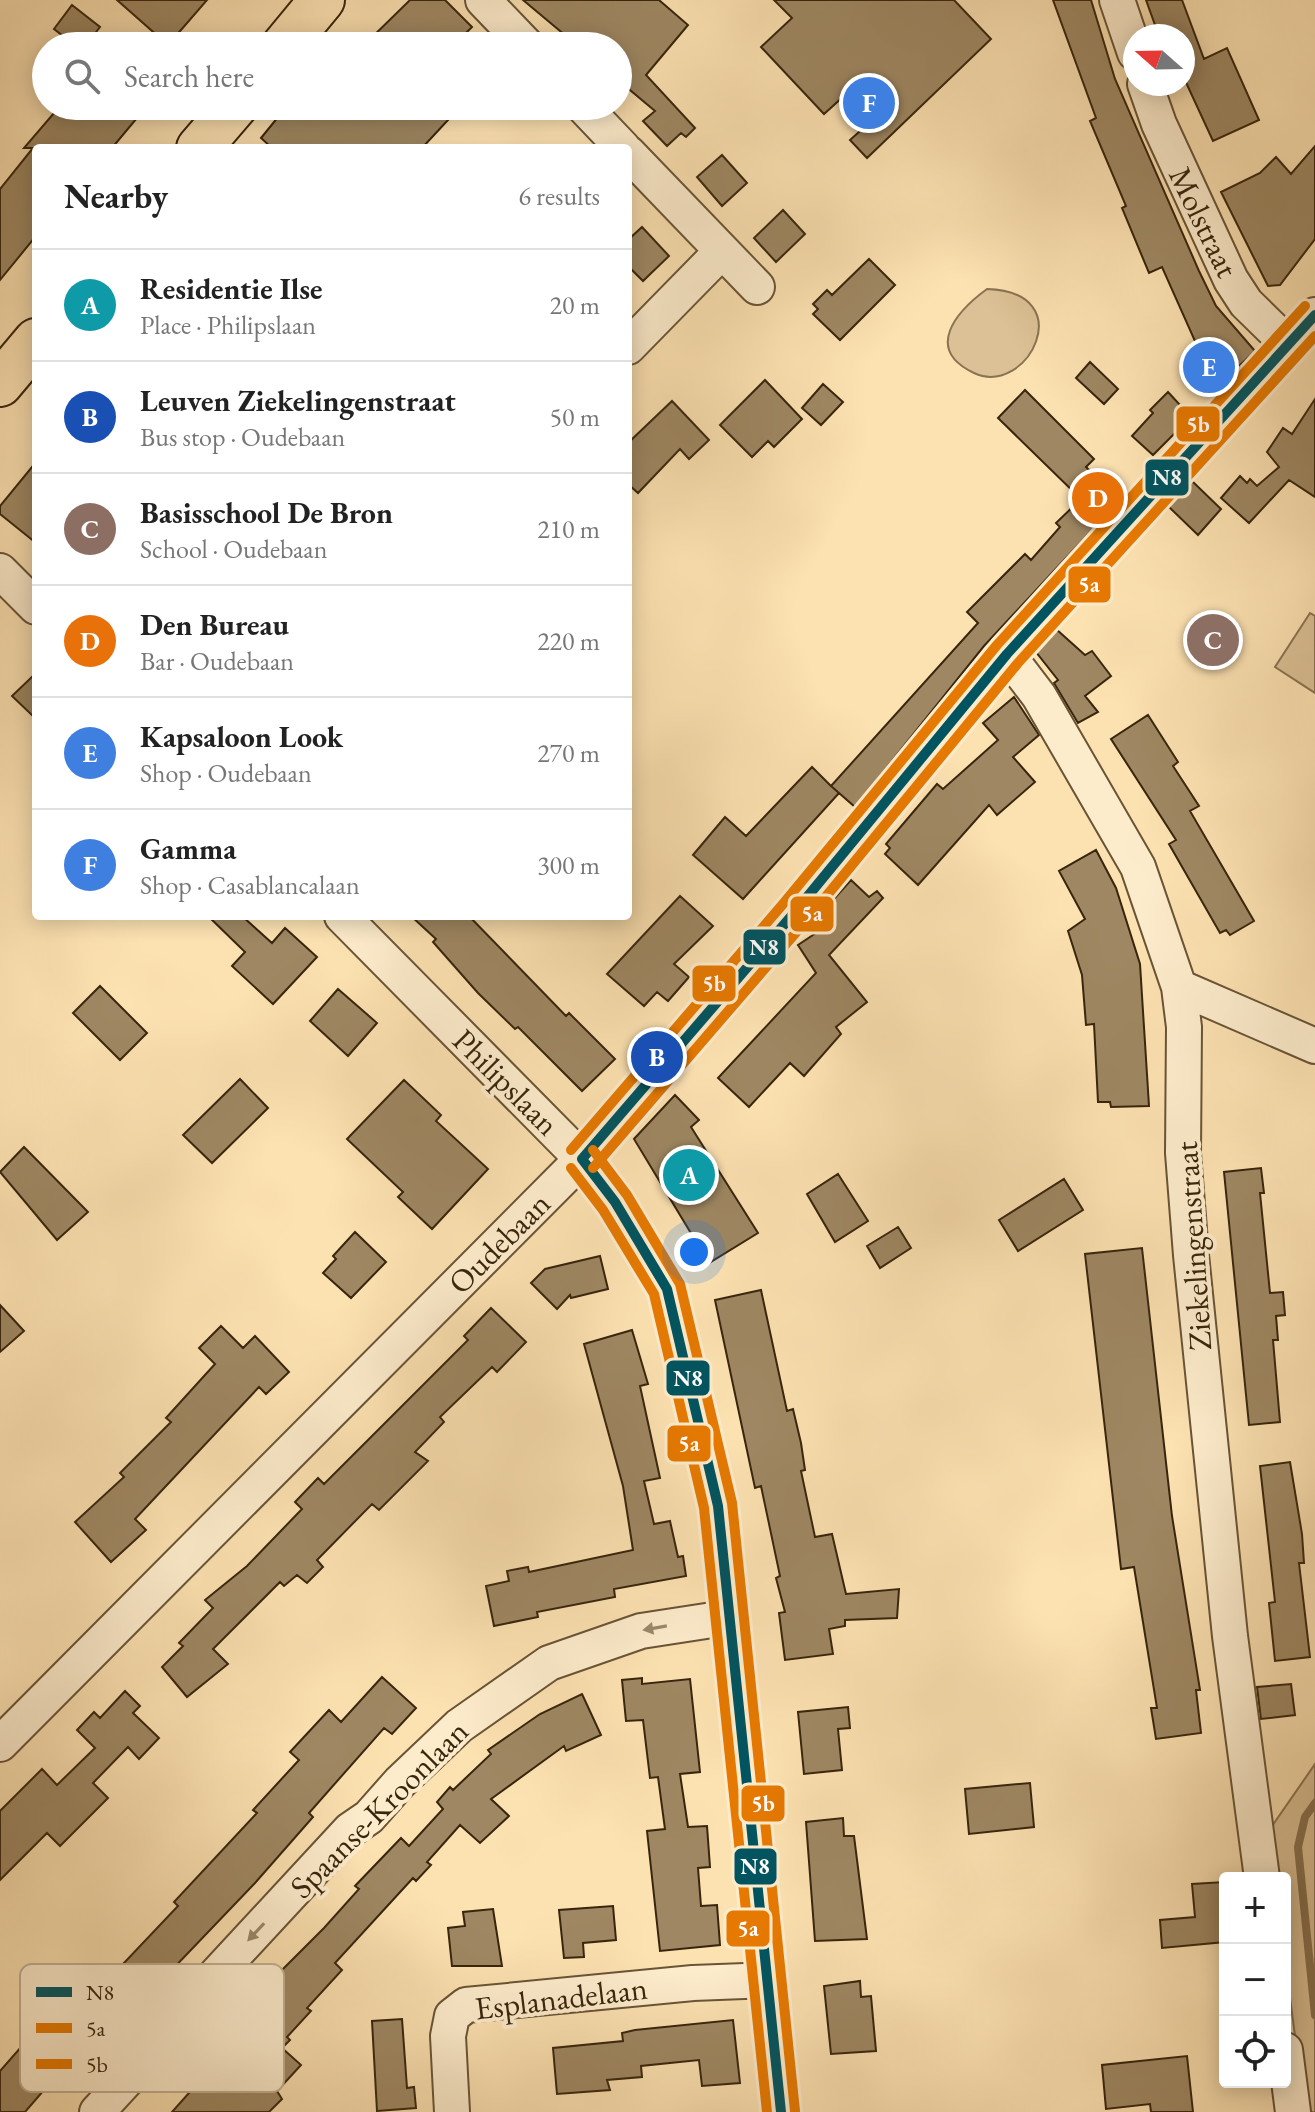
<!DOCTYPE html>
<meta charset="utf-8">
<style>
body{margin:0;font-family:"EB Garamond",serif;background:#f2f2f2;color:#222}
.controls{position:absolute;right:24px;bottom:24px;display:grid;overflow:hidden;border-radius:8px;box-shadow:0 4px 20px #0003}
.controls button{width:72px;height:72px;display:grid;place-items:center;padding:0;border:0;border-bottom:2px solid #e0e0e0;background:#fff;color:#222;font:40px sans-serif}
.compass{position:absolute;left:1123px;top:24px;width:72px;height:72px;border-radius:50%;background:#fff;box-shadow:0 4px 20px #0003;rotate:290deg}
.you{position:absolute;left:694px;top:1252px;width:28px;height:28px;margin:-20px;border:6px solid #fff;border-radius:50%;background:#1a73e8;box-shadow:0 0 0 12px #1a73e833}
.badge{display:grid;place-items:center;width:52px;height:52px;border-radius:50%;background:#2563eb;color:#fff;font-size:26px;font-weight:700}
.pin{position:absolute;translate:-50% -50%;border:4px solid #fff;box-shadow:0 2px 8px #0006}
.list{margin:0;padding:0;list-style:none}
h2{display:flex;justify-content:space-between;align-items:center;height:104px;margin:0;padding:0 32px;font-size:34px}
h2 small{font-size:26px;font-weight:400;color:#767676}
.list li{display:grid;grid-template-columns:52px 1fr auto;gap:24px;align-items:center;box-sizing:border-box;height:112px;padding:0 32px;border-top:2px solid #e0e0e0}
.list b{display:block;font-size:30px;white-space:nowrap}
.list p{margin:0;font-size:26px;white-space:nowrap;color:#767676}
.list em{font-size:26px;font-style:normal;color:#767676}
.icon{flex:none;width:44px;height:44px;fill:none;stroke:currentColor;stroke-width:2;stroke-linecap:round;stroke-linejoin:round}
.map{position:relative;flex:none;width:1315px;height:2112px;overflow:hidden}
.search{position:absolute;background:#fff;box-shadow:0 4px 20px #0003;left:32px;top:32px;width:600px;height:88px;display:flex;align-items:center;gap:20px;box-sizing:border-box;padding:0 28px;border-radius:44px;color:#767676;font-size:30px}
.panel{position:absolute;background:#fff;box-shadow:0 4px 20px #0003;left:32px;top:144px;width:600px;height:776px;border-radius:8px}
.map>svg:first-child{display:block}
.green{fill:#dbc195;stroke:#8a7351;stroke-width:2}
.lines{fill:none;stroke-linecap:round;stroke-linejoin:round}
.stream{stroke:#856f4e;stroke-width:8}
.building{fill:#9e8762;stroke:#38250d;stroke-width:2}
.minor-casing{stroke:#695436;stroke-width:38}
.major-casing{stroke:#38250d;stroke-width:48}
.minor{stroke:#fdeccc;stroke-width:34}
.major{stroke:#fce1b1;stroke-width:44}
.bus-1-casing{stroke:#fdeccc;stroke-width:16}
.bus-2-casing{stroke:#fdeccc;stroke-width:16}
.bus-3-casing{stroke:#fdeccc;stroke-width:16}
.bus-1{stroke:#005460;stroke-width:10}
.bus-2{stroke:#e67901;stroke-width:10}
.bus-3{stroke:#e67901;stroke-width:10}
.oneway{fill:#9a886c}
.labels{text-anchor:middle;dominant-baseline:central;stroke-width:8;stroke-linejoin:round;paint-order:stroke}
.street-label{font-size:32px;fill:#38250d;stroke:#fdeccc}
.key{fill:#fdeccc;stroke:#c2b093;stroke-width:2}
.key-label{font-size:22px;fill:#38250d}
.line-badge{stroke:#fdeccc;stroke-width:3}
.badge-label{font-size:22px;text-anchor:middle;font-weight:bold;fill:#fff}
</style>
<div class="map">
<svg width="1315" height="2112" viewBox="0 0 1315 2112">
<rect width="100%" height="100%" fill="#fce1b1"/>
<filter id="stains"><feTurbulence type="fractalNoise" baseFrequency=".0025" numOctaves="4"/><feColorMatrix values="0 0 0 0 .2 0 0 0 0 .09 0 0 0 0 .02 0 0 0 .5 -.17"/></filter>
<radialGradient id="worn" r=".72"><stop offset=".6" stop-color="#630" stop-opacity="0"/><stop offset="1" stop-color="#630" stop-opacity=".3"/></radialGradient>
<path class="green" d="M987 289C1082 292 1027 398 974 373 923 349 957 311 987 289Z
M1310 613 1315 616V693L1275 667Z
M1315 1764V2112H1305L1285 1960V1878H1274L1268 1832Z"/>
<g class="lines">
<path class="stream" d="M1315 1803 1305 1817 1298 1847 1315 2015"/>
</g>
<path class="building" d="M117 0H207L168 45Z
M410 0H445L472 27 453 46H363Z
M523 0H659L688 25 646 75 695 128 686 137 681 133 667 146 643 121 655 111 618 80V46H578Z
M774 0H954L991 39 867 158 850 140 880 113 855 86 824 114 761 47 792 18Z
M1053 0H1091L1115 79 1199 271 1216 306 1255 351 1215 389 1190 359 1199 350 1162 267 1149 273 1122 208 1126 206 1090 121 1096 118Z
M1146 0H1182L1204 59 1227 48 1259 120 1213 141 1183 76V36H1159Z
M72 5 100 27 85 46H76L54 29Z
M60 106H147L112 148H36V236L0 280V189L33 148H24Z
M287 106H434L448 120 422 148H272L261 138Z
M1315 146V239L1280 285 1268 286 1221 192 1260 173 1276 157 1291 174Z
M722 155 747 183 722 206 697 177Z
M783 210 805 234 776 262 754 238Z
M642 227 669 256 643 281 628 266V240Z
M869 259 895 285 840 340 813 314 818 309 813 304 827 290 832 295Z
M1090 362 1118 389 1104 404 1076 378Z
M765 380 802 419 774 447 768 441 752 457 720 425Z
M823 384 843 402 821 425 802 408Z
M1025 390 1094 459 1086 467 1120 500 984 646 855 807 831 786 839 793 743 899 693 855 725 817 746 836 812 767 831 786 978 623 967 612 1025 554 1031 560 1060 527 1056 523 1081 499 998 418Z
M1168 392 1191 417 1153 455 1132 436 1153 413 1150 410Z
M1315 399V497L1289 480 1249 523 1221 498 1240 476 1247 483 1250 479 1257 486 1279 467 1267 452 1283 428 1292 434Z
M672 401 709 440 689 459 680 449 638 493 628 484V443Z
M36 462V543L0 514V506Z
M1192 481 1221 509 1198 535 1168 506Z
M1056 629 1085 655 1092 651 1111 676 1085 696 1098 712 1078 723 1054 683 1058 680 1036 652Z
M36 673V719L12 696Z
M1014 697 1039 735 1013 757 1035 782 997 815 989 805 918 885 885 854 890 848 886 844 937 784 943 789 998 740 983 723Z
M1148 715 1178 762 1173 766 1199 806 1190 811 1254 921 1230 935 1226 930 1220 933 1169 844 1176 840 1111 739Z
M1096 850 1116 888 1140 964 1149 1106 1111 1107 1110 1102H1098L1094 1024 1086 1025 1082 975 1068 931 1085 919 1059 871Z
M851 880 869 897 877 891 883 898 829 955 867 1002 836 1027 841 1034 804 1076 790 1063 749 1107 718 1078 816 973 798 945 834 921 823 911Z
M680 896 713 926 674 964 689 977 668 1001 657 992 644 1006 607 974Z
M208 916H242L272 943 285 928 317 957 273 1004 232 966 245 952Z
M411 916H469L566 1016 569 1013 615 1059 582 1091 518 1027 515 1029 478 993 433 942 436 939Z
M100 986 147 1033 120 1060 73 1013Z
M338 989 377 1023 348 1056 310 1021Z
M240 1079 268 1108 212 1163 183 1135Z
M404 1080 441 1115 436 1121 488 1169 432 1229 398 1197 403 1192 347 1139Z
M675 1095 699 1120 691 1127 758 1233 709 1263 634 1139Z
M24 1147 88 1212 57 1240 0 1172Z
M1261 1168 1264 1193H1260L1270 1293 1283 1292 1285 1315 1276 1316 1278 1340H1273L1280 1422 1249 1425 1224 1172Z
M838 1174 868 1221 835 1242 807 1194Z
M1064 1179 1083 1210 1018 1251 999 1220Z
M898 1227 911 1248 880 1268 867 1246Z
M355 1232 386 1262 351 1298 323 1273 336 1259 333 1256Z
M1142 1248 1172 1516 1200 1690H1196L1201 1733 1156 1739 1151 1708H1157L1134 1567 1121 1569 1085 1254Z
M600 1256 608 1289 571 1298 570 1295 557 1309 531 1283 545 1269Z
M761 1290 787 1411 793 1409 801 1443 805 1470 801 1471 815 1537 832 1534 846 1594 899 1589 897 1618 845 1620V1626L829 1629 833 1654 785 1660 779 1613 785 1612 776 1578 780 1576 761 1486 755 1488 715 1300Z
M0 1305 24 1331 0 1352Z
M491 1308 526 1342 497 1372 492 1367 440 1417 444 1422 415 1452 428 1461 379 1510 372 1504 317 1560 323 1567 307 1583 297 1575 284 1586 280 1582 213 1649 228 1664 187 1697 162 1667 183 1646 179 1643 213 1608 205 1600 247 1566 302 1509 295 1502 318 1478 324 1484 468 1340 464 1336Z
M221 1326 243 1348 255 1336 289 1372 266 1394 259 1387 135 1519 146 1530 111 1562 75 1522 124 1477 120 1473 171 1422 166 1418 215 1364 199 1348Z
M632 1330 648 1384 640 1386 660 1478 644 1481 654 1524 670 1521 678 1557 683 1556 686 1576 614 1589 615 1597 537 1612 538 1617 494 1626 486 1586 509 1581 507 1571 528 1567 529 1572 633 1550 623 1486 584 1344Z
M1290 1462 1302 1534 1304 1563H1299L1310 1657 1275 1661 1269 1603 1275 1602 1260 1466Z
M382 1677 416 1708 392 1734 384 1728 309 1813 313 1817 255 1883 78 2068 70 2060 25 2112H0V2071L36 2030 31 2026 76 1976 99 1997 126 1967 123 1964 178 1906 174 1902 257 1813 253 1810 299 1760 290 1752 329 1710 341 1722Z
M642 1678V1684L690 1679 700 1772 680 1774 688 1827 707 1826 710 1867 698 1868 701 1906 717 1905 720 1945 660 1951 647 1831 665 1829 658 1777 650 1778 643 1720 626 1721 622 1680Z
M1291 1684 1295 1715 1261 1719 1257 1687Z
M125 1691 140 1706 133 1713 159 1738 139 1759 128 1747 93 1783 108 1798 60 1846 47 1833 0 1880V1811L42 1769 57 1785 95 1748 77 1730 94 1712 100 1718Z
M582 1694 601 1735 566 1751 564 1746 491 1799 509 1816 480 1843 460 1825 427 1862 431 1865 416 1881 413 1878 335 1963 342 1970 307 2008 311 2011 287 2037 290 2040 282 2048 301 2065 277 2091 282 2099 269 2112H172L197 2084 188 2076 204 2058 210 2064 249 2022 243 2017 254 2004 251 2001 324 1928 359 1889 355 1886 401 1838 409 1846 443 1809 437 1802 450 1787 453 1790 491 1754 488 1750 540 1714Z
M848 1707 850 1728 838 1729 842 1770 804 1774 798 1712Z
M1030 1783 1034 1827 969 1834 965 1789Z
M843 1818 844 1836H854L867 1939 815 1941 806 1822Z
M1225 1882V1942L1162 1948 1160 1920 1195 1917 1192 1884Z
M613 1906 616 1940 583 1943 584 1957 564 1958 559 1910Z
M493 1909 502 1966H452L448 1928 465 1926 463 1912Z
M860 1981 861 1997 871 1996 876 2051 831 2054 824 1986Z
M402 2019 407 2088 414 2087 416 2108 377 2111 372 2021Z
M733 2020 740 2083 702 2086 699 2060 641 2066 642 2077 607 2080 610 2090 557 2094 553 2048 623 2041 622 2033 635 2030Z
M1187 2056 1193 2112H1151L1150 2104 1106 2109 1102 2065Z"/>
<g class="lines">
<g class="minor-casing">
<path id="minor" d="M483 0 527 46
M1117 0 1135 53
M1145 84 1159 124 1231 280 1246 303 1288 344
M583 106 623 148
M628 153 757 287
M628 347 722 251
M0 571 36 607
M1007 654 1039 696 1138 867 1179 987 1184 1027 1183 1153 1191 1255 1230 1636 1262 1878
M342 916 582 1159 615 1202 667 1289 718 1506 781 2112
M1179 987 1315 1046
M0 1744 582 1159 794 913 1007 654 1315 315
M1285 2050 1293 2112
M97 2112 169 2034 176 2018 350 1830 369 1817 400 1782 459 1726 549 1663 641 1631 732 1617
M452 2112 448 2036 452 2016 466 2005 693 1983 768 1980"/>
</g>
<g class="major-casing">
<path id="major" d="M284 46 322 0
M199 148 235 106
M0 384 36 341"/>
</g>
<use href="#minor" class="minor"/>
<use href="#major" class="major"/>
<g class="bus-1-casing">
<path id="bus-1" d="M582 1159 794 913 1007 654 1315 315
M582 1159 615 1202 667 1289 718 1506 781 2112"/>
</g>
<g class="bus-2-casing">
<path id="bus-2" d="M571 1168 603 1210 654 1294 704 1508 767 2112
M593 1168 805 922 1018 663 1315 336"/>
</g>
<g class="bus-3-casing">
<path id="bus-3" d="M571 1150 783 904 997 645 1305 306
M593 1150 627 1195 680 1284 732 1503 795 2111"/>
</g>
<use href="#bus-1" class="bus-1"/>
<use href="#bus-2" class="bus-2"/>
<use href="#bus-3" class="bus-3"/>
</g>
<defs><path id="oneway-solid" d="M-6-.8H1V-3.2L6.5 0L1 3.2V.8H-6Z" transform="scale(2)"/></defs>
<g class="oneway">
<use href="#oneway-solid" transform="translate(655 1628) rotate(170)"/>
<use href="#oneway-solid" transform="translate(256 1932) rotate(133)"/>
</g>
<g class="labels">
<g class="street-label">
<text transform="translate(1204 222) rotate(64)">Molstraat</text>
<text transform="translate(506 1082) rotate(45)">Philipslaan</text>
<text transform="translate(499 1243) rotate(-45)">Oudebaan</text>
<text transform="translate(1193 1246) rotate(-94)">Ziekelingenstraat</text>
<text transform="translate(379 1809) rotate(-45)">Spaanse-Kroonlaan</text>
<text transform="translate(561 1998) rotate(-7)">Esplanadelaan</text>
</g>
</g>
<rect x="20" y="1964" width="264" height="128" rx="12" class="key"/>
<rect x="36" y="1987" width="36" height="10" fill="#005460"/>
<rect x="36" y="2023" width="36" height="10" fill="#e67901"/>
<rect x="36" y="2059" width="36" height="10" fill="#e67901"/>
<g class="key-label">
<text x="86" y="2000">N8</text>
<text x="86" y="2036">5a</text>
<text x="86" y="2072">5b</text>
</g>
<g class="line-badge">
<rect x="1175" y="405" width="46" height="38" rx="8" fill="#e67901"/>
<rect x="1144" y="458" width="46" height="39" rx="8" fill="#005460"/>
<rect x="1067" y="565" width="45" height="39" rx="8" fill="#e67901"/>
<rect x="789" y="895" width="46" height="38" rx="8" fill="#e67901"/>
<rect x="742" y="928" width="45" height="38" rx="8" fill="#005460"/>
<rect x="691" y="964" width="46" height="39" rx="8" fill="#e67901"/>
<rect x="665" y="1359" width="46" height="38" rx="8" fill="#005460"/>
<rect x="666" y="1424" width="46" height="39" rx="8" fill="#e67901"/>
<rect x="740" y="1784" width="46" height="39" rx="8" fill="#e67901"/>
<rect x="733" y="1847" width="45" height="39" rx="8" fill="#005460"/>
<rect x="725" y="1909" width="46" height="39" rx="8" fill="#e67901"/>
</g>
<g class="badge-label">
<text x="1198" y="432">5b</text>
<text x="1167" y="485">N8</text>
<text x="1089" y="592">5a</text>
<text x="812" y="921">5a</text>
<text x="764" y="955">N8</text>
<text x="714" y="991">5b</text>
<text x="688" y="1386">N8</text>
<text x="689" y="1451">5a</text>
<text x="763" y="1811">5b</text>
<text x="755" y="1874">N8</text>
<text x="748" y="1936">5a</text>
</g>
<rect width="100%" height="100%" filter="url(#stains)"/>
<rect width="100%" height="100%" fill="url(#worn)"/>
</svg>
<div class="controls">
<button>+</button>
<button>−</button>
<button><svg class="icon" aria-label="locate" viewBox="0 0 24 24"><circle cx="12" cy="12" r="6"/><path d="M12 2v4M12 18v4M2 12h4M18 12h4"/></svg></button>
</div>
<svg class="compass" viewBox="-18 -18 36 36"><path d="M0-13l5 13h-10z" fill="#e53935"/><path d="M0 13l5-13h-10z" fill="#767676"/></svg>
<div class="you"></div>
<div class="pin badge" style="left:689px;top:1175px;background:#0f9aa8">A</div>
<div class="pin badge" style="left:657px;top:1057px;background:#1a4fb4">B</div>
<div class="pin badge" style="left:1213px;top:640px;background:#8d6e63">C</div>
<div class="pin badge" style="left:1098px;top:498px;background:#e8710a">D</div>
<div class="pin badge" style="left:1209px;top:367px;background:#3f7fe0">E</div>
<div class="pin badge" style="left:869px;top:103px;background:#3f7fe0">F</div>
<div class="search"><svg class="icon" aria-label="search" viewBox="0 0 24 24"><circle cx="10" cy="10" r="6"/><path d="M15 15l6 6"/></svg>Search here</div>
<section class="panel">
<h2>Nearby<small>6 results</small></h2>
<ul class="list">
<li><span class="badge" style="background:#0f9aa8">A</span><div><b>Residentie Ilse</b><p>Place · Philipslaan</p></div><em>20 m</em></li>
<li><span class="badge" style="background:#1a4fb4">B</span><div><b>Leuven Ziekelingenstraat</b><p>Bus stop · Oudebaan</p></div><em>50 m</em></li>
<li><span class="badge" style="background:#8d6e63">C</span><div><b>Basisschool De Bron</b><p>School · Oudebaan</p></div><em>210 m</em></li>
<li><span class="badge" style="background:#e8710a">D</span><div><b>Den Bureau</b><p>Bar · Oudebaan</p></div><em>220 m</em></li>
<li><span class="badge" style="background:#3f7fe0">E</span><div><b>Kapsaloon Look</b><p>Shop · Oudebaan</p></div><em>270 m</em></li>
<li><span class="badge" style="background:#3f7fe0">F</span><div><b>Gamma</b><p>Shop · Casablancalaan</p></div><em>300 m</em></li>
</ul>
</section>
</div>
